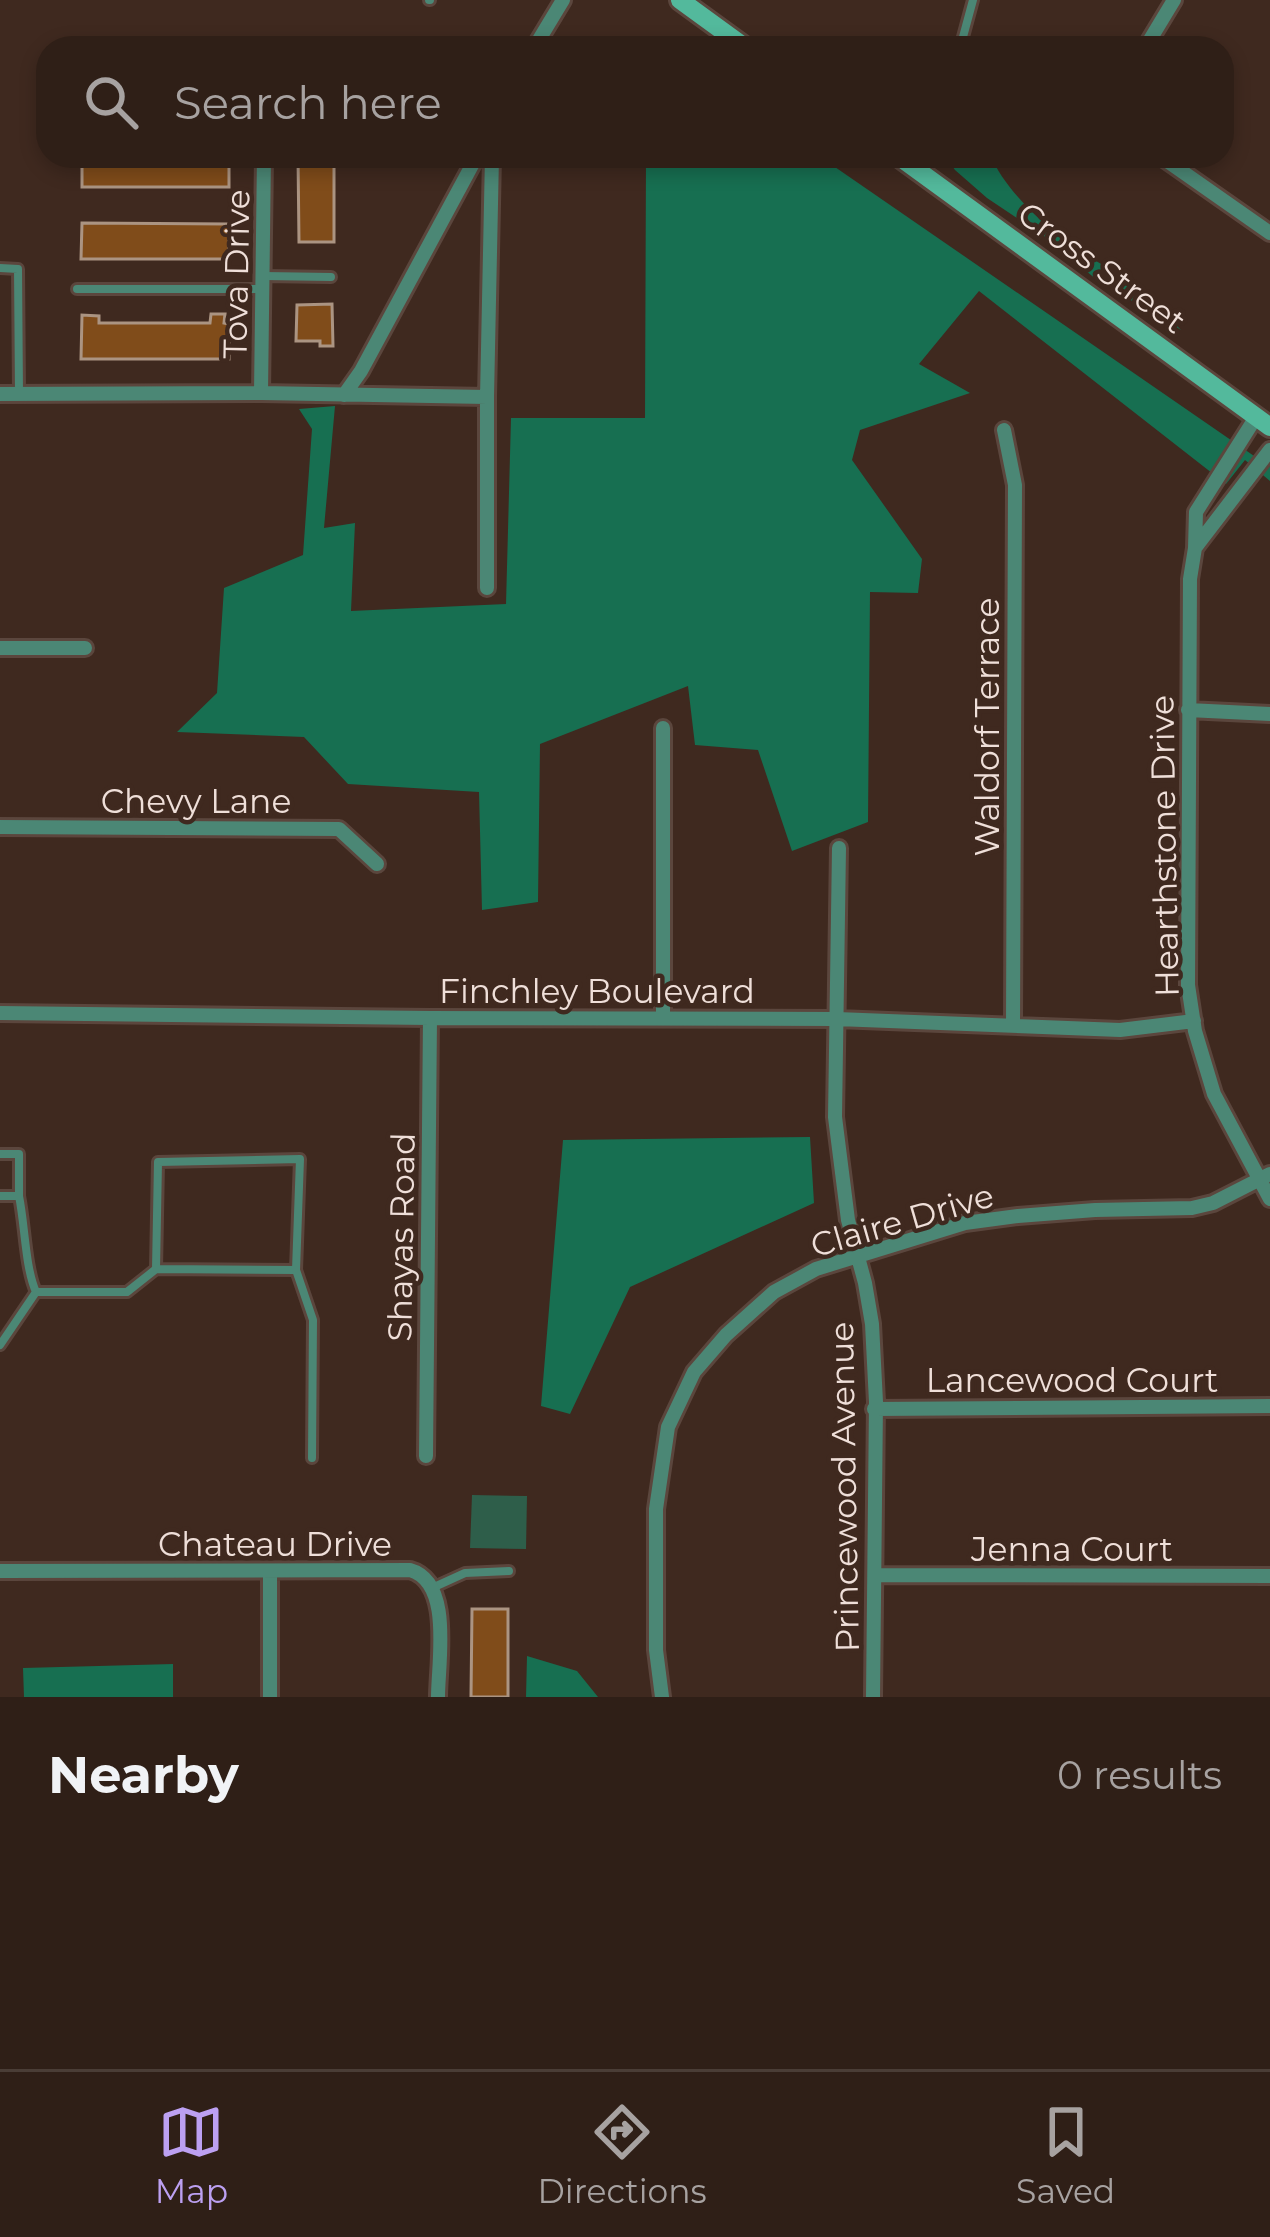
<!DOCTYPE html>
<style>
body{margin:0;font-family:Montserrat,sans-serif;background:#372720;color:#f1f3f6}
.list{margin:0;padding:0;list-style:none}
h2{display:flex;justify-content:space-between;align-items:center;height:156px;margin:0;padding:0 48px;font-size:51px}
h2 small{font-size:39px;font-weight:400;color:#a7a2a1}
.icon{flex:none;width:66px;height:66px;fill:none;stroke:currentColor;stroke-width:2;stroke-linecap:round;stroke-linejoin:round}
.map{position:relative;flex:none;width:1270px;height:1697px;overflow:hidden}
.search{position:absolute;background:#2f1f17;box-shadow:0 6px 18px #0003;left:36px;right:36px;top:36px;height:132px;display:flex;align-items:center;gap:30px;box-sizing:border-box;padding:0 42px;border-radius:36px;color:#a7a2a1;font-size:45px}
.sheet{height:372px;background:#2f1f17}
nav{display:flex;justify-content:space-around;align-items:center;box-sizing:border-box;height:168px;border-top:3px solid #4a3d36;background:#2f1f17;font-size:33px;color:#a7a2a1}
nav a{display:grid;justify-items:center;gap:6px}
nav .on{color:#bca0f2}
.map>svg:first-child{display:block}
.green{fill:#2e5e4a}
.forest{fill:#176f51}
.building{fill:#804c1a;stroke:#ab9482;stroke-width:3}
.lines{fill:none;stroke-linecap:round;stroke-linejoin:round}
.service-casing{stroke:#5b463d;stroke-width:14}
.minor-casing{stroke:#5b463d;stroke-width:20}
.secondary-casing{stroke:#5b463d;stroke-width:24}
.service{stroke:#4b8775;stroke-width:8}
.minor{stroke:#4b8775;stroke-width:14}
.secondary{stroke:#53b99c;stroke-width:18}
.labels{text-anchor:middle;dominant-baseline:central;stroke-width:9;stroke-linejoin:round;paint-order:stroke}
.street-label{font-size:33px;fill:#efdfd9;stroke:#3f291f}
</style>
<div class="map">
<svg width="1270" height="1697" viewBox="0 0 1270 1697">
<rect width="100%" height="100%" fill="#3f291f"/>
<path class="green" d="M472 1495 527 1496 526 1549 470 1548Z"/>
<path class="forest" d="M646 156H819L1270 467V481L1245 460 1226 484 979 291 919 364 970 393 860 430 852 460 922 559 918 593 870 592 868 822 792 851 758 750 695 745 688 686 540 744 538 902 482 910 479 792 348 784 304 737 177 732 217 693 224 588 303 555 312 429 299 409 335 406 324 528 355 523 351 611 506 604 511 418H645Z
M945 156H991C1004 189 1046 228 1075 248 1088 257 1103 264 1116 274 1139 291 1161 309 1181 330L1097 280 1044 236 987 198 955 170Z
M810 1137 814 1203 630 1287 570 1414 541 1406 563 1140Z
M527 1656 577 1671 598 1697H526Z
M173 1664V1697H24L23 1668Z"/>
<path class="building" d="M82 156H229V187H82Z
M298 156H334V242H299Z
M82 223 229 224V259H81Z
M332 304 333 346H320V341H296L297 305Z
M211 314H225L224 323 229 324V359H81L82 315 99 316V323H210Z
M472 1609H508V1697H471Z"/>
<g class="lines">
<g class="service-casing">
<path id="service" d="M429 0H430
M960 48 973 0
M0 268 18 269 19 393
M264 276 331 277
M77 289H262
M0 1154H19V1196
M0 1196H19C25 1225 25 1267 36 1292
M156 1269 158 1162 300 1159 296 1270 313 1320 312 1458
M0 1345 36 1292H127L156 1269 296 1270
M432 1588 465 1573 509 1571"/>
</g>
<g class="minor-casing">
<path id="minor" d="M534 48 563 0
M1145 48 1174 0
M1160 156 1270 233
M261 393 264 156
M0 394 261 393 487 397
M344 395 361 371 477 156
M1256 417 1196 512 1195 548 1190 579 1188 985 1195 1031 1214 1094 1270 1199
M1004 430 1015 485 1013 1026
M1195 548 1270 450
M487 588V397L492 156
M0 648H85
M1188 710 1270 714
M663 728V1018
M0 827 339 829 377 864
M839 848 835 1117 848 1220 865 1283 872 1324 876 1402 873 1697
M0 1013 430 1018 837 1019 1120 1030 1194 1021
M874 1409 1270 1406
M426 1456 430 1018
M0 1571 410 1570C453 1582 438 1662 438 1697
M875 1575 1270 1576
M270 1697V1572
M662 1697 656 1650V1509L668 1427 694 1372 726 1335 774 1292 816 1269 965 1223 1018 1216 1095 1210 1192 1208 1213 1203 1270 1174"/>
</g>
<g class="secondary-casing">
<path id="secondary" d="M680 0 746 48
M898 156 1270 427"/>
</g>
<use href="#service" class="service"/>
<use href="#minor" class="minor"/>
<use href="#secondary" class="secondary"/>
</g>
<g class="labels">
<g class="street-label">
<text transform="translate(1102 267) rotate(36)">Cross Street</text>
<text transform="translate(236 274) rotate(-89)">Tova Drive</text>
<text transform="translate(987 727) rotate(-90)">Waldorf Terrace</text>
<text x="196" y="801">Chevy Lane</text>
<text transform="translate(1164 846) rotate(-91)">Hearthstone Drive</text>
<text x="597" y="991">Finchley Boulevard</text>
<text transform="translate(902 1220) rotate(-16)">Claire Drive</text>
<text transform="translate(401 1237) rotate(-89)">Shayas Road</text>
<text x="1072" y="1380">Lancewood Court</text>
<text transform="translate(844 1487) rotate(-91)">Princewood Avenue</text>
<text x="275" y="1544">Chateau Drive</text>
<text x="1072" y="1549">Jenna Court</text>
</g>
</g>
</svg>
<div class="search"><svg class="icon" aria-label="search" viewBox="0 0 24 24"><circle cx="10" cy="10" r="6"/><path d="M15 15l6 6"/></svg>Search here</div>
</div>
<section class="sheet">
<h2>Nearby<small>0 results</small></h2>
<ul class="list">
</ul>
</section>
<nav>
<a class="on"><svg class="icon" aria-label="map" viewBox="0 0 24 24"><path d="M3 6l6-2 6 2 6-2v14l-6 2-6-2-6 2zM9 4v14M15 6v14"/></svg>Map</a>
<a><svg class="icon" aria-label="directions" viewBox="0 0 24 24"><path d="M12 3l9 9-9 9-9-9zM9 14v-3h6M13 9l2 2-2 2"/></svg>Directions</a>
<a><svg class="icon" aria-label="saved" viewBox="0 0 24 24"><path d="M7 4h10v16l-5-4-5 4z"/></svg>Saved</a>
</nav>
